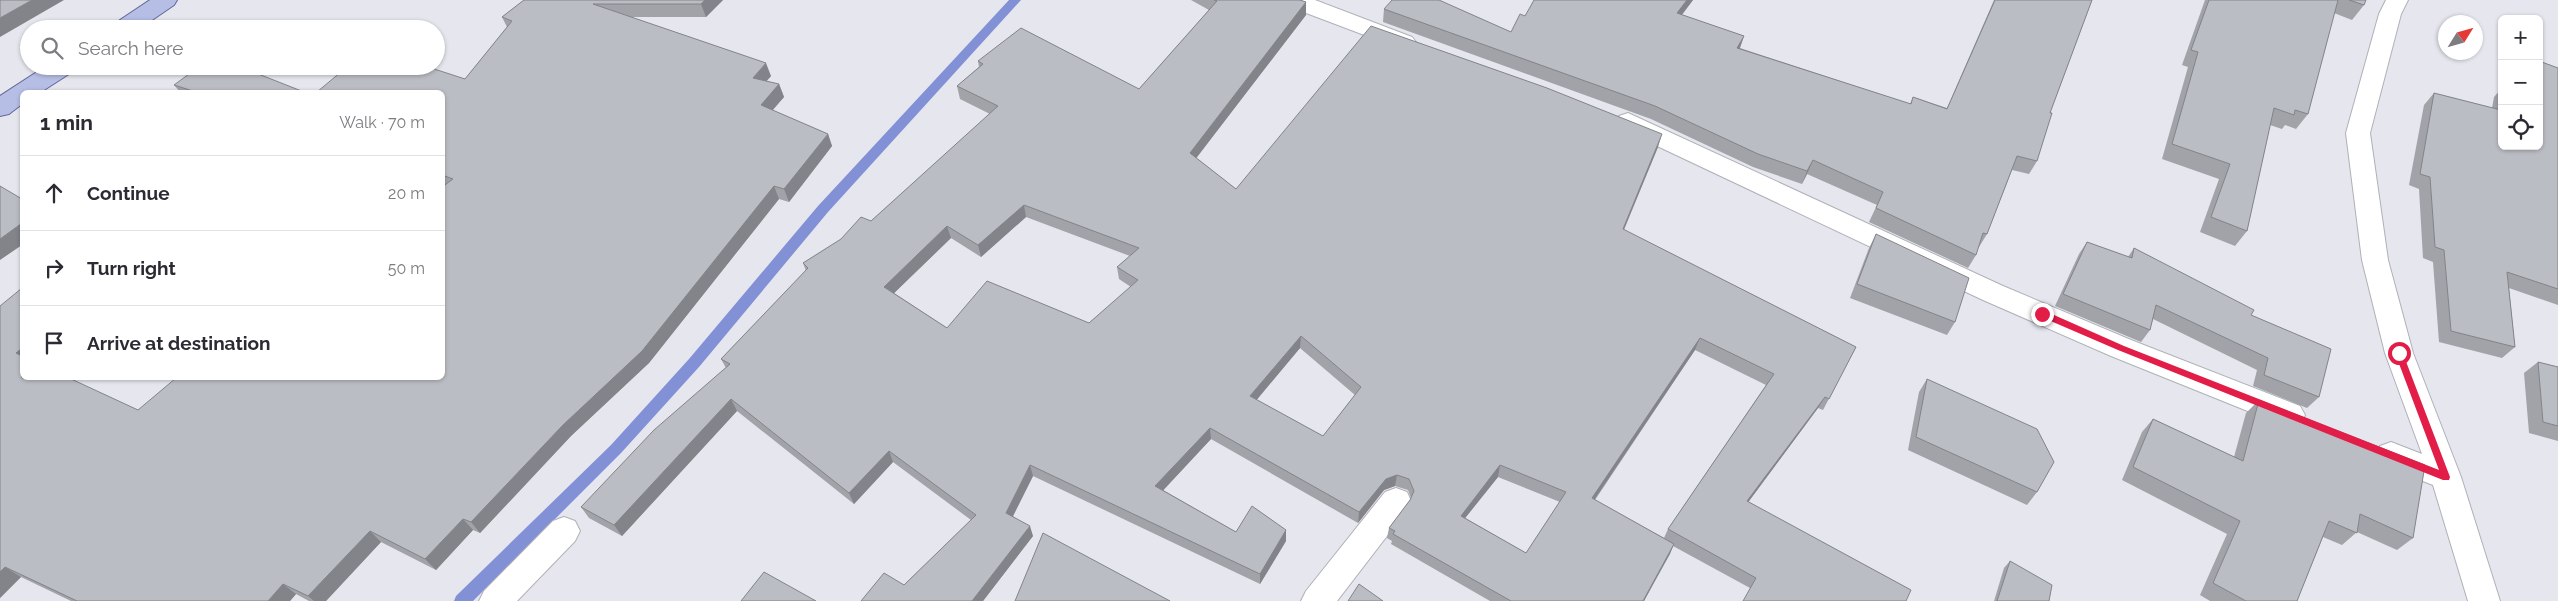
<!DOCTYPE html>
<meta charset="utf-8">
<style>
body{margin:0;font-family:Raleway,sans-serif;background:#f7f7f7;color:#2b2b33}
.controls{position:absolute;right:15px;top:15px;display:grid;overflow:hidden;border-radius:8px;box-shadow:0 1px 4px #0004}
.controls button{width:45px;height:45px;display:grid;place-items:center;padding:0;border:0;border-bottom:1px solid #e1e1e2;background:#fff;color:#2b2b33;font:25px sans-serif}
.compass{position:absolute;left:2438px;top:15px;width:45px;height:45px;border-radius:50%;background:#fff;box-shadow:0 1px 4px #0004;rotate:53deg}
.stop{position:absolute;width:15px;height:15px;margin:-11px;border:4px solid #e11d48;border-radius:50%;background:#fff}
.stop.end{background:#e11d48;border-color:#fff;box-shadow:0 1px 5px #0008}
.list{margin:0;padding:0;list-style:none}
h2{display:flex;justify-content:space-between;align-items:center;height:65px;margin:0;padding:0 20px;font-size:21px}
h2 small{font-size:16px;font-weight:400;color:#7c7c81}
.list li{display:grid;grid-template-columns:32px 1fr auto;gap:15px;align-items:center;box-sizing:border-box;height:75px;padding:0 20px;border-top:1px solid #e1e1e2}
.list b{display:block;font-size:19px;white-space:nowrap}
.list em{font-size:16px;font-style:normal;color:#7c7c81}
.icon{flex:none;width:28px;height:28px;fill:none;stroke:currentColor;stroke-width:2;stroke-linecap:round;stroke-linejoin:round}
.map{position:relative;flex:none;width:2558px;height:601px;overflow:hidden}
.search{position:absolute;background:#fff;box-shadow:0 1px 4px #0004;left:20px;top:20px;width:425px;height:55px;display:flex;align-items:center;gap:12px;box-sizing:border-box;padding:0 18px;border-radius:28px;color:#7c7c81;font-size:19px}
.panel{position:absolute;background:#fff;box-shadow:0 1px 4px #0004;left:20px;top:90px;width:425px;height:290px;border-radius:8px}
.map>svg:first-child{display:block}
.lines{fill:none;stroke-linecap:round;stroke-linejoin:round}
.stream{fill:#8290d6;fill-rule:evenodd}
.minor-casing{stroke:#afb1b8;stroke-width:2}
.primary-casing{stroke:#616996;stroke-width:2}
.minor{fill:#fff;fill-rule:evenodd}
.primary{fill:#b6bee6;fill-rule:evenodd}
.wall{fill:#a1a3a9;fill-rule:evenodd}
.shaded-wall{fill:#838489}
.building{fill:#bbbdc4;stroke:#838489;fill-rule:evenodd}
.route{fill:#e11d48}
</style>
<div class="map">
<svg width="2558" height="601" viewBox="0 0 2558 601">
<rect width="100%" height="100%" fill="#e5e6ee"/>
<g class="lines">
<path class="stream" d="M1009 0H1021L828 212 699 367 621 453 473 601H454L456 596 611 445 689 359 818 206Z"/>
<g class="minor-casing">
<path id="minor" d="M1282 0H1315L1412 37 1416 42 1412 47 1404 50 1396 47 1285 5Z
M2386 0H2408L2401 14 2370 133 2388 260 2413 353 2461 477 2500 601H2468L2433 485 2380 464 2376 455 2380 446 2391 442 2422 454 2385 353 2362 260 2346 133 2379 14Z
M1628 113 2003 286 2131 340 2300 406 2305 415 2300 424 2290 427 2280 424 2111 356 1983 300 1619 128 1616 122 1619 116Z
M1396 488 1407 492 1411 501 1407 510 1337 601H1301L1306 591 1385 492Z
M564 517 575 521 580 531 575 541 517 601H479L484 591 553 521Z"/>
</g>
<g class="primary-casing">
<path id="primary" d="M150 0H177L174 5 139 29H111L114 24Z
M46 66H76L72 72 41 92H22V104L9 114 0 116V96Z"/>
</g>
<use href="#minor" class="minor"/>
<use href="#primary" class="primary"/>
</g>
<path class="wall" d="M524 0H723L706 17H630L771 76 766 81 779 84 784 97 772 110 828 134 832 146 789 202 779 199 649 363 571 436 480 533 473 530 436 570 381 542 326 601H309L296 594 290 601H71L21 577 0 598 22 378 138 410 442 378 445 185H442V92L465 79 507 27 502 17Z
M1191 0H1300L1306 2V15L1196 158 1236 189 1658 147 1624 230 1856 347 1823 410 1818 408 1748 502 1911 590 1750 588 1673 546 1644 601H1490L1391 544 1392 541 1387 538 1389 528 1410 500 1411 498 1408 490 1395 486 1384 490 1358 523 1211 439 1163 490 1236 532 1286 530V541L1260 584 1033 476 1013 516 1033 536 983 601H861L904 585 971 520 893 462 854 504 737 411 622 536 589 518 581 507 726 368 721 359 806 271 803 263 871 221 990 114 960 99 957 86 979 67 978 61 1139 89 1209 10ZM1026 217 1130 256 1117 267 1119 279 1131 287 1089 323 947 328 894 293 951 238 981 257ZM1300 348 1355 395 1323 436 1256 400ZM1695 350 1766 385 1668 529 1664 538 1595 500ZM1498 477 1560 502 1526 553 1465 518Z
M1693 0 1682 15 1744 36 1740 48 1910 104 1913 97 1947 108 1994 0H2092L2050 113 2037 161 2029 174 2012 170 1987 234 1979 247H1978L1976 255 1968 268 1869 222 1877 205 1807 174 1802 184 1753 167 1651 119 1383 22 1384 9 1511 32 1525 16Z
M2205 0H2366L2364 5 2352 20 2334 13 2308 114 2296 129 2285 125 2282 129 2270 125 2247 231 2235 246 2200 232 2219 179 2162 159 2188 67 2182 65Z
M2558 68V305L2509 288 2515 347 2502 358 2439 342 2433 262 2423 258 2419 189 2409 185 2424 105 2434 93 2492 108 2494 97 2502 88V146Z
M174 85 304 92H180Z
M1876 234 1955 322 1947 335 1850 298 1869 248Z
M2087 242 2128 257 2134 248 2251 315 2319 397 2307 408 2253 386 2257 370 2153 319 2150 330 2141 342 2055 306 2079 254Z
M2538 362 2558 367V441L2529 433 2524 373Z
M1927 379 2037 492 2027 505 1908 450 1919 392Z
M2259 400 2413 538 2397 550 2357 532 2342 545 2323 537 2297 601H2210L2200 595 2227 534 2122 480 2142 432 2153 419 2234 457 2246 413Z
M2010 561 2049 601H1994L2004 568Z"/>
<path class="shaded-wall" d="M32 0H64L0 37V18Z
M705 0H723L706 17 701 4Z
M1687 0H1693L1673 26 1677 13Z
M1306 2V15L1191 165 1190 153Z
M1744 36 1739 50 1737 48Z
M766 63 771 76 758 91 753 78Z
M779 84 784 97 766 118 761 105Z
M828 134 832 146 789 202 784 189Z
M1662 134 1658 147 1619 241 1623 229Z
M1813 160 1807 174 1802 184 1807 171Z
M774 186 779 199 649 363 571 436 480 533 471 522Z
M1024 205 1026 217 981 257 978 245Z
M22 223V245L0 260V239Z
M947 226 951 238 888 299 884 287Z
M1301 336 1300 348 1250 408V396Z
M1700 338 1695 350 1588 509 1592 498Z
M22 348V359L16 353Z
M1825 397 1818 408 1741 512 1747 501Z
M731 399 737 411 622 536 614 525Z
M1210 428 1211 439 1157 497 1155 486Z
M889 451 893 462 854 504 849 493Z
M1030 465 1033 476 1009 524 1006 513Z
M1500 465 1498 477 1458 527 1461 516Z
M1397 475 1395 486 1384 490 1358 523 1359 512 1386 479Z
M463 519 473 530 436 570 425 559Z
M1030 526 1033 536 983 601H972Z
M1286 530V541L1260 584V574Z
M370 531 381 542 326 601H314L308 596Z
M1674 544 1670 554 1644 601H1643Z
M5 567 21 577 0 598V572Z
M283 584 296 594 290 601H268Z"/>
<path class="building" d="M0 0H32L0 18Z
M524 0H705L701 4H593L766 63 753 78 779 84 761 105 828 134 784 189 774 186 642 351 563 425 471 522 463 519 425 559 370 531 308 596 283 584 268 601H77L5 567 0 572V306L22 288V348L16 353 22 356V378H69L138 410 176 378H442V187L453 179 442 175V92H317L348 66H425L465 79 512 21 502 17Z
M1214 0H1300L1306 2 1190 153 1236 189 1371 26 1547 88 1662 134 1623 229 1856 347 1829 399 1825 397 1747 501 1911 590 1906 601H1743L1756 578 1668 529 1774 374 1700 338 1592 498 1674 544 1643 601H1511L1393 534 1395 531 1389 528 1410 500 1414 491 1409 479 1397 475 1386 479 1359 512 1210 428 1155 486 1236 532 1252 506 1286 530 1260 574 1030 465 1006 513 1030 526 972 601H861L884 573 904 585 976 515 889 451 849 493 731 399 614 525 581 507 654 430 730 364 721 359 808 268 803 263 841 239 861 217 871 221 998 106 957 86 983 64 978 61 1021 28 1139 89 1217 1ZM1024 205 1139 248 1117 267 1138 280 1089 323 987 281 947 328 884 287 947 226 978 245ZM1301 336 1361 387 1323 436 1250 396ZM1500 465 1566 492 1526 553 1461 516Z
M1392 0H1439L1511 32 1520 14 1525 16 1534 0H1687L1677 13 1744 36 1737 48 1911 104 1913 97 1947 109 1995 0H2092L2050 113H2052L2037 161 2017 156 1987 234 1983 233 1976 255 1876 208 1883 192 1813 160 1807 171 1758 154 1655 106 1384 9Z
M2209 0H2338L2308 114 2295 110 2294 115 2274 108 2247 231 2211 217 2230 164 2172 144 2198 52 2191 50Z
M2349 0H2366L2364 5Z
M2539 61 2558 68V289L2507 272 2515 347 2451 331 2444 250 2435 247 2430 177 2420 174 2434 93 2501 110 2502 107V146H2539Z
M200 66H238L304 92H196L174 85Z
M0 186 22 199V223L0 239Z
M1876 234 1969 278 1955 322 1857 284Z
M2087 242 2132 258 2134 248 2254 310 2251 315 2331 349 2319 397 2264 375 2268 358 2156 305 2150 330 2063 294Z
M2538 362 2558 367V426L2543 422Z
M1927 379 2037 429 2054 462 2037 492 1916 437Z
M2259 400 2425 465 2413 538 2360 514 2357 533 2329 521 2297 601H2246L2213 583 2240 521 2133 467 2153 419 2243 461Z
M1043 533 1170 601H1015Z
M2010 561 2052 585 2049 601H1997Z
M764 572 816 601H741Z
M1359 584 1383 601H1348Z"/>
<path class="route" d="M2039 311H2045L2124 346 2439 470 2395 353 2396 351H2402L2450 477 2449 480H2443L2118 350 2039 316Z"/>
</svg>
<div class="controls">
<button>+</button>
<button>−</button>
<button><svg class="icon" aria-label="locate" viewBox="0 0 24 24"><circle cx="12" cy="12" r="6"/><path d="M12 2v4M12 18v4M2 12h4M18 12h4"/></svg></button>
</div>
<svg class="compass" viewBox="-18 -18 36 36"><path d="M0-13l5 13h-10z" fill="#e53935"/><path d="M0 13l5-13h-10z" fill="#7c7c81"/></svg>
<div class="stop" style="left:2399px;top:353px"></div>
<div class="stop end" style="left:2042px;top:314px"></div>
<div class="search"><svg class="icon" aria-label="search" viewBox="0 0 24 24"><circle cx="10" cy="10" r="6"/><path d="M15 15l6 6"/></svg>Search here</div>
<section class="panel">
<h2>1 min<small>Walk · 70 m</small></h2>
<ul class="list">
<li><svg class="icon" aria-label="ahead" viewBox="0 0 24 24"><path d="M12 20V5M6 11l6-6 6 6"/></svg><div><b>Continue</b></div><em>20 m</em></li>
<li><svg class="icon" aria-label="right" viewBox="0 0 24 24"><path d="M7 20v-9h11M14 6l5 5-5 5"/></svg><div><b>Turn right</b></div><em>50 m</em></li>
<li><svg class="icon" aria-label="arrive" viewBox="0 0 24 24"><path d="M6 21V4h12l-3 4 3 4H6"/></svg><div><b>Arrive at destination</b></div></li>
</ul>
</section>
</div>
